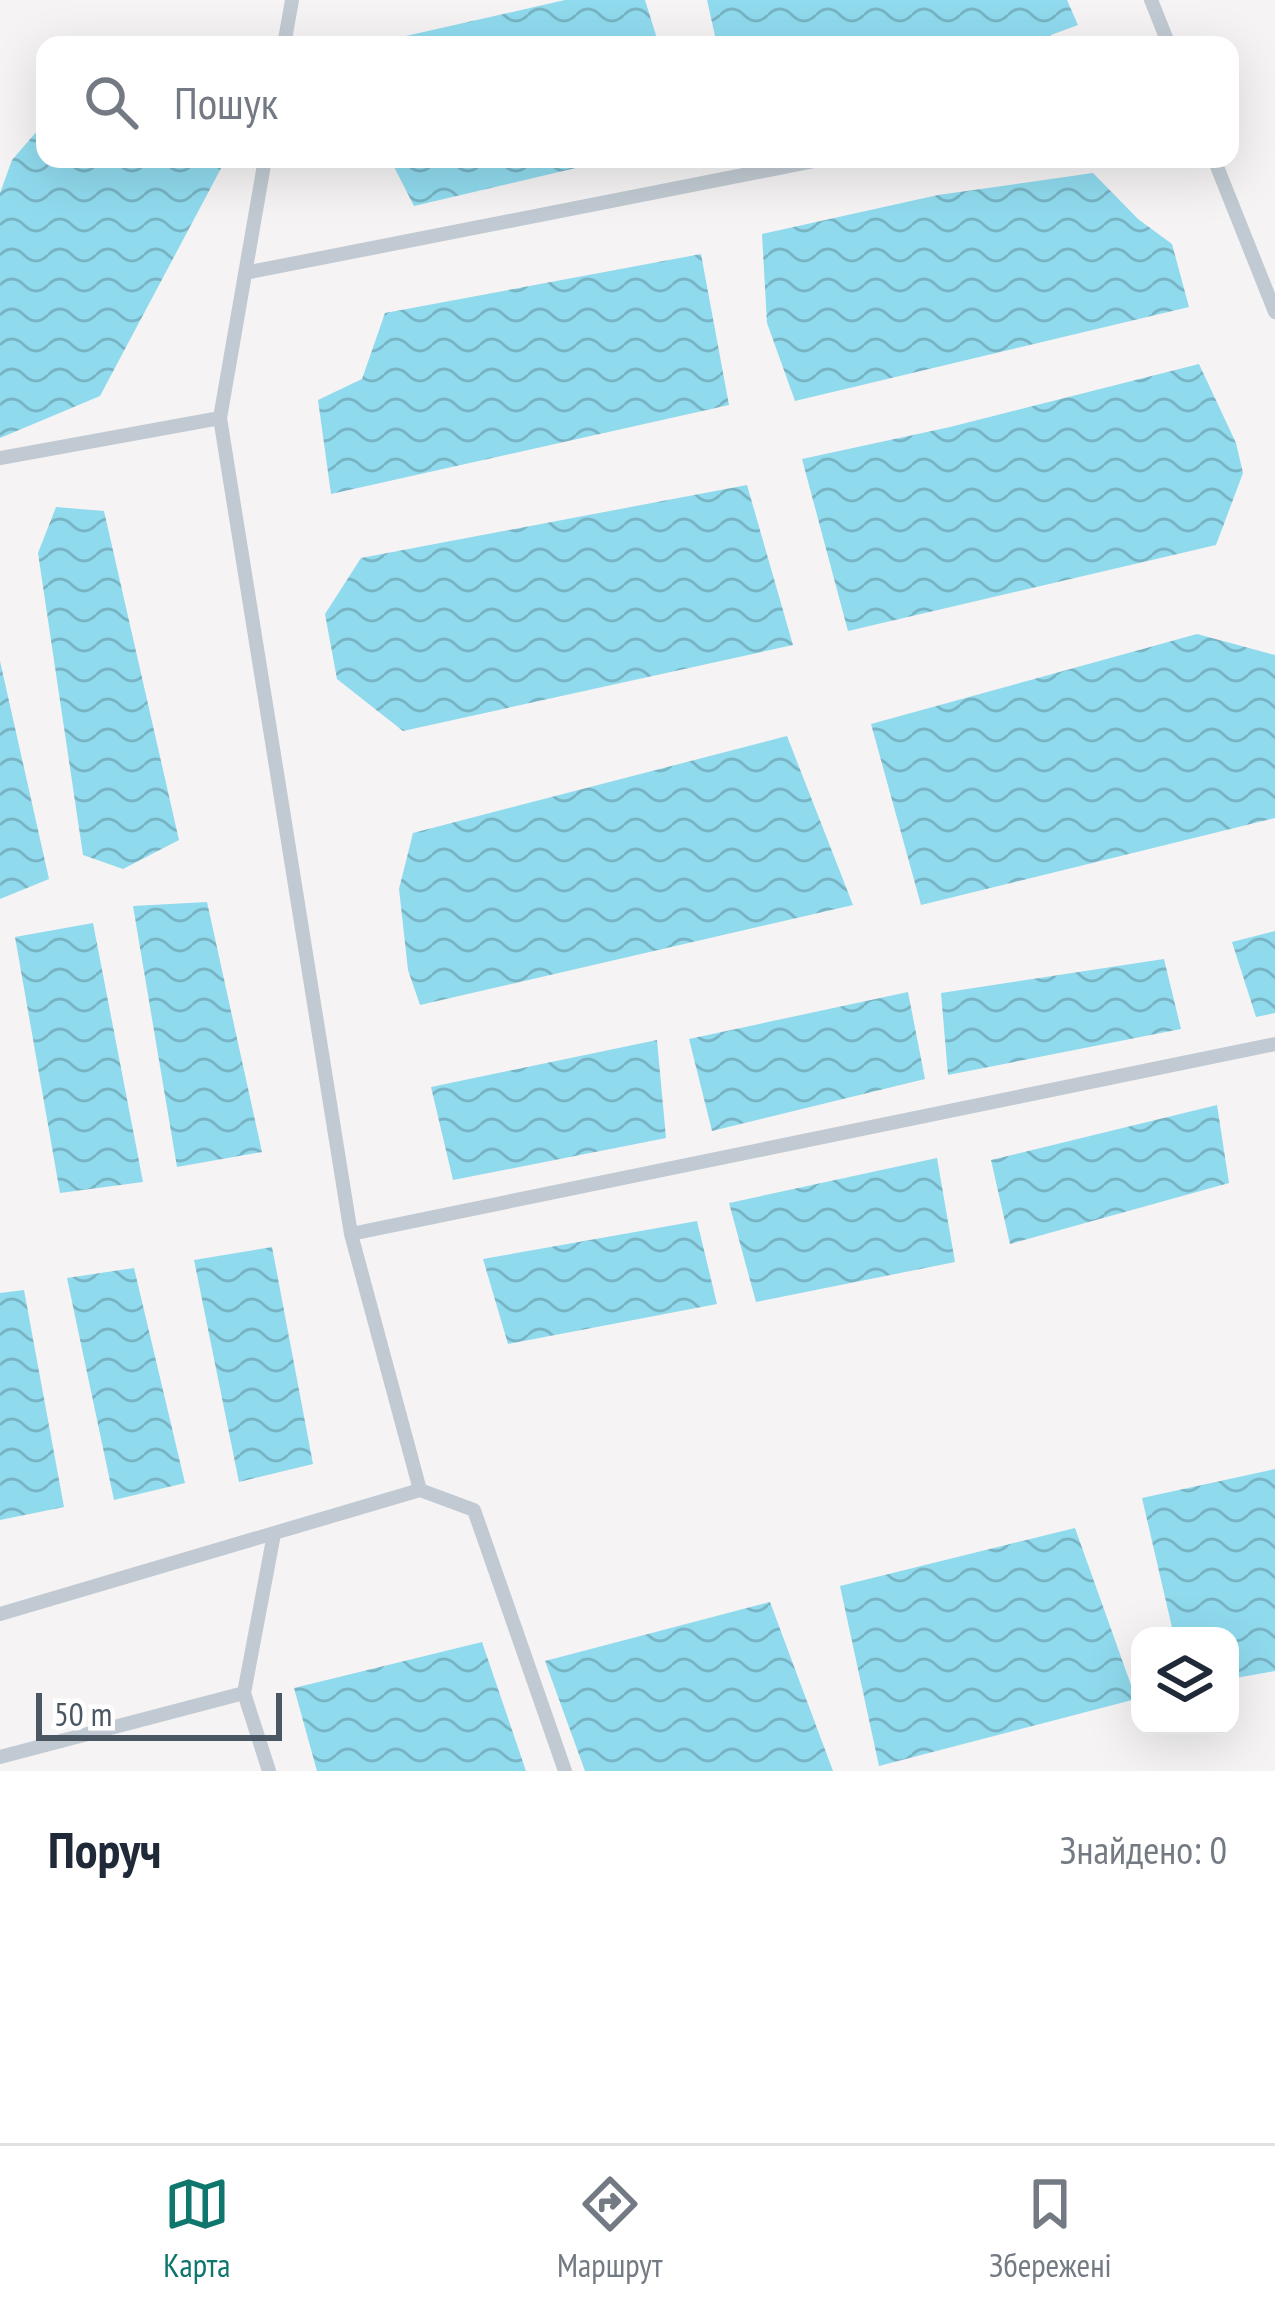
<!DOCTYPE html>
<html lang="uk">
<meta charset="utf-8">
<style>
body{margin:0;font-family:"PT Sans Narrow",sans-serif;background:#f2f2f3;color:#1f2937}
.controls{position:absolute;right:36px;bottom:36px;display:grid;overflow:hidden;border-radius:24px;box-shadow:0 12px 48px #0002}
.controls button{width:108px;height:108px;display:grid;place-items:center;padding:0;border:0;border-bottom:3px solid #e0e1e3;background:#fff;color:#1f2937;font:60px sans-serif}
.scale{position:absolute;left:36px;bottom:30px;width:246px;box-sizing:border-box;padding-left:12px;border:6px solid #4a5661;border-top:0;font-size:33px;line-height:42px;white-space:nowrap;color:#4a5661;-webkit-text-stroke:9px #fff;paint-order:stroke}
.list{margin:0;padding:0;list-style:none}
h2{display:flex;justify-content:space-between;align-items:center;height:156px;margin:0;padding:0 48px;font-size:51px}
h2 small{font-size:39px;font-weight:400;color:#747a83}
.icon{flex:none;width:66px;height:66px;fill:none;stroke:currentColor;stroke-width:2;stroke-linecap:round;stroke-linejoin:round}
.map{position:relative;flex:none;width:1275px;height:1771px;overflow:hidden}
.search{position:absolute;background:#fff;box-shadow:0 12px 48px #0002;left:36px;right:36px;top:36px;height:132px;display:flex;align-items:center;gap:30px;box-sizing:border-box;padding:0 42px;border-radius:24px;color:#747a83;font-size:45px}
.sheet{height:372px;background:#fff}
nav{display:flex;justify-content:space-around;align-items:center;box-sizing:border-box;height:168px;border-top:3px solid #e0e1e3;background:#fff;font-size:33px;color:#747a83}
nav a{display:grid;justify-items:center;gap:6px}
nav .on{color:#0f766e}
.map>svg:first-child{display:block}
.water{fill:url(#water-waves)}
.lines{fill:none;stroke-linecap:round;stroke-linejoin:round}
.lane{stroke:#c1cad2;stroke-width:14}
</style>
<div class="map">
<svg width="1275" height="1771" viewBox="0 0 1275 1771">
<defs>
<pattern id="water-waves" width="16" height="10" patternUnits="userSpaceOnUse" patternTransform="scale(3)"><rect width="16" height="10" fill="#90daee"/><path d="M0 5q4-4 8 0t8 0" fill="none" stroke="#78b4c4"/></pattern>
</defs>
<rect width="100%" height="100%" fill="#f5f3f3"/>
<path class="water" d="M565 0H645L659 45H366Z
M707 0H1067L1078 25 1051 35 1052 45H717Z
M45 122V159H226L100 396 0 438V193L12 160Z
M390 159H614L414 206Z
M1093 173 1138 219 1172 244 1189 307 795 401 767 323 762 234 938 195Z
M701 254 729 405 331 494 318 400 362 379 385 313Z
M1199 364 1236 443 1243 473 1216 545 848 631 802 459 950 427Z
M747 485 793 645 403 731 337 679 325 614 361 558Z
M56 507 104 511 179 840 123 869 83 855 38 553Z
M1197 634 1275 655V818L921 905 871 724Z
M0 661 49 879 0 899Z
M787 736 853 905 420 1005 408 970 399 889 413 833Z
M207 902 262 1152 177 1167 133 906Z
M93 923 143 1182 60 1193 15 937Z
M1275 931V1013L1256 1017 1232 942Z
M1164 959 1181 1029 948 1075 941 993Z
M908 992 925 1079 712 1131 689 1039Z
M657 1040 666 1138 453 1180 431 1087Z
M1217 1105 1229 1183 1010 1244 991 1160Z
M937 1158 955 1262 756 1302 729 1203Z
M697 1221 717 1304 508 1344 483 1259Z
M272 1247 313 1464 239 1482 194 1260Z
M134 1268 185 1483 114 1500 67 1278Z
M24 1290 64 1507 0 1520V1293Z
M1275 1469V1671L1230 1679V1636H1174L1142 1498Z
M1075 1528 1136 1699 879 1766 840 1586Z
M770 1602 833 1771H585L545 1661Z
M482 1642 526 1771H317L294 1688Z"/>
<g class="lines">
<path class="lane" d="M1151 0 1169 45
M284 45 292 0
M265 159 220 418 351 1234 420 1490
M1214 159 1275 312
M245 273 825 159
M0 458 220 418
M351 1234 1275 1044
M0 1614 420 1490 474 1510 565 1771
M0 1757 244 1693
M269 1771 244 1693 274 1534"/>
</g>
</svg>
<div class="controls">
<button><svg class="icon" aria-label="layers" viewBox="0 0 24 24"><path d="M12 4l9 5-9 5-9-5zM3 14l9 5 9-5"/></svg></button>
</div>
<div class="scale">50 m</div>
<div class="search"><svg class="icon" aria-label="search" viewBox="0 0 24 24"><circle cx="10" cy="10" r="6"/><path d="M15 15l6 6"/></svg>Пошук</div>
</div>
<section class="sheet">
<h2>Поруч<small>Знайдено: 0</small></h2>
<ul class="list">
</ul>
</section>
<nav>
<a class="on"><svg class="icon" aria-label="map" viewBox="0 0 24 24"><path d="M3 6l6-2 6 2 6-2v14l-6 2-6-2-6 2zM9 4v14M15 6v14"/></svg>Карта</a>
<a><svg class="icon" aria-label="directions" viewBox="0 0 24 24"><path d="M12 3l9 9-9 9-9-9zM9 14v-3h6M13 9l2 2-2 2"/></svg>Маршрут</a>
<a><svg class="icon" aria-label="saved" viewBox="0 0 24 24"><path d="M7 4h10v16l-5-4-5 4z"/></svg>Збережені</a>
</nav>
